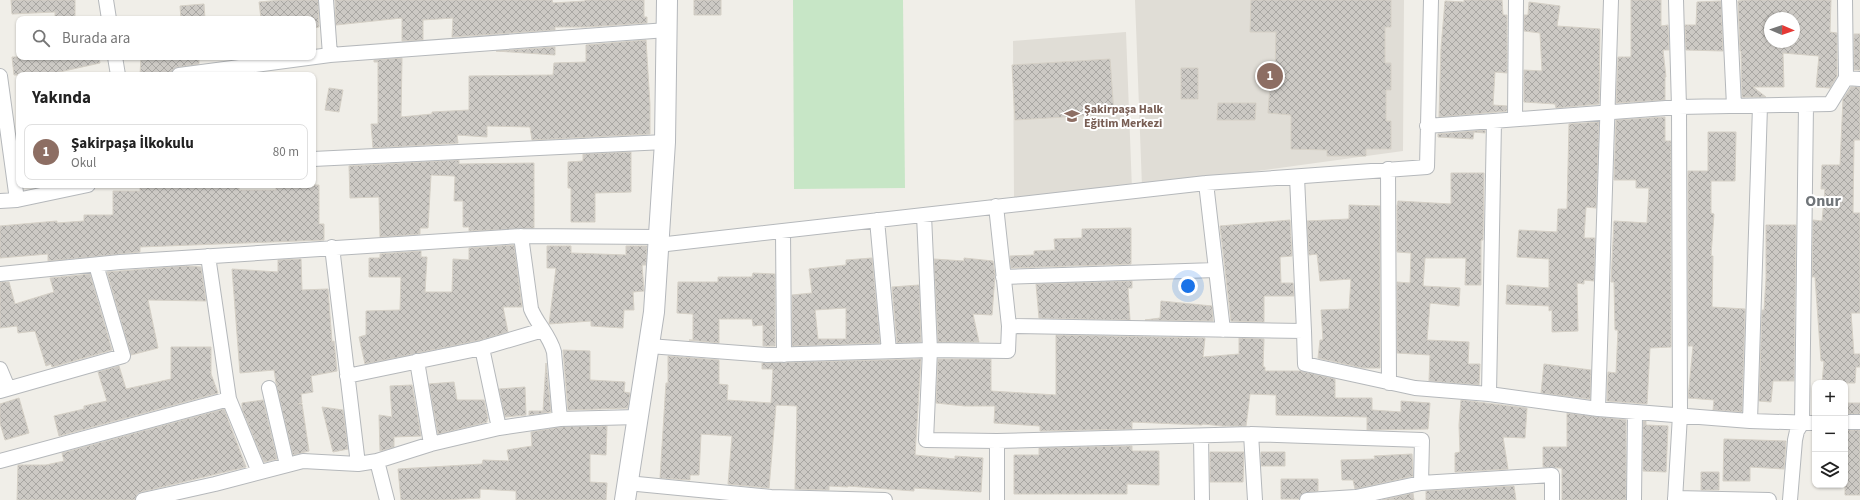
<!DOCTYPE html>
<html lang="tr">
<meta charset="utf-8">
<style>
body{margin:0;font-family:"Source Sans 3",sans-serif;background:#f2f2f2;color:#222}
.controls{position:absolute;right:12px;bottom:12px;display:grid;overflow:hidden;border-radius:8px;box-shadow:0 1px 3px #0004}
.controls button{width:36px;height:36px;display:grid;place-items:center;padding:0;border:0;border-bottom:1px solid #e0e0e0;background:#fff;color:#222;font:20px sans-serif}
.compass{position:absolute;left:1764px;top:12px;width:36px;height:36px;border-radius:50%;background:#fff;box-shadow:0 1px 3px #0004;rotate:92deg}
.you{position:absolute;left:1188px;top:286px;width:14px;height:14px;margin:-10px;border:3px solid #fff;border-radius:50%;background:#1a73e8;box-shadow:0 0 0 6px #1a73e833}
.badge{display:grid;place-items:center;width:26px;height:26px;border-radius:50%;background:#e3413c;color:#fff;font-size:13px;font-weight:700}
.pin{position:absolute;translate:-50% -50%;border:2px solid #fff;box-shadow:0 1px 4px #0006}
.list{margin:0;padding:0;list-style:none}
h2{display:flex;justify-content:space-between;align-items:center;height:52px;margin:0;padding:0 16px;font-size:17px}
h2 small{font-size:13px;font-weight:400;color:#767676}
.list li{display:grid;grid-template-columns:26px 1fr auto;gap:12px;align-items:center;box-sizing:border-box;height:56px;margin:0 8px 8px;padding:0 8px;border:1px solid #e0e0e0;border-radius:8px}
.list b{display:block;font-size:15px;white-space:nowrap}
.list p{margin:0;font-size:13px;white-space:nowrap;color:#767676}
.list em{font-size:13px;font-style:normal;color:#767676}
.icon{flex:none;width:22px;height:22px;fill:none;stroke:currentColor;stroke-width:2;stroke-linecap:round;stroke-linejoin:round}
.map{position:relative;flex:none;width:1860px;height:500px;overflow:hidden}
.search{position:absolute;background:#fff;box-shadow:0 1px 3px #0004;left:16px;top:16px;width:300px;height:44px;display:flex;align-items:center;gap:10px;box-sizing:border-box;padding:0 14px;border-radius:8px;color:#767676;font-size:15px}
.panel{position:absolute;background:#fff;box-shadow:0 1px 3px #0004;left:16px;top:72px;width:300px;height:116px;border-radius:8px}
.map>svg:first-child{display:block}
.education{fill:#e0ddd6}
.green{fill:#c7e6c6}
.building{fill:url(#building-cross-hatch);stroke:#d5d0c6;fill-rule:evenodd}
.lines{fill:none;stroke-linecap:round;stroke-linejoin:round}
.minor-casing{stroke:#b5b8bb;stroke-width:16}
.secondary-casing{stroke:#b4b7bb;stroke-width:22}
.minor{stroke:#fff;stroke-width:14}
.secondary{stroke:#fff;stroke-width:20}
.labels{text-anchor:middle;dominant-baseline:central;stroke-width:4;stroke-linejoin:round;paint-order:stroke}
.education-label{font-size:12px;font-weight:bold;fill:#785e54;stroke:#fff;text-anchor:start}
.district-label{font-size:16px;font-weight:bold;fill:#707579;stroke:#fff}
</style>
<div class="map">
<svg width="1860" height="500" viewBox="0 0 1860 500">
<defs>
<pattern id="building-cross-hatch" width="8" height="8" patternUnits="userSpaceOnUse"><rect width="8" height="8" fill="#ccc9c4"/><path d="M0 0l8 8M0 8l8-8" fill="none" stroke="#a9a7a3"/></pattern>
</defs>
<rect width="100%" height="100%" fill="#f0eee8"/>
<path class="education" d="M1135 0H1404L1403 151 1142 187Z
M1126 32 1132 190 1014 199 1013 41Z"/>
<path class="green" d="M793 0H903L905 188 794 189Z"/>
<path class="building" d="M11 0H75V19H55V12L12 14Z
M282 0H318L319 27 313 28V19H261L259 2Z
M335 0H552L553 3 585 1V0H644V17H647V23L586 27H555V30L452 37 453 18 423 20V40L402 41V18L336 25Z
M694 0H721V15H694Z
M1251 0H1391V27H1385V63H1391V90H1386V121H1391V149H1366V156H1327V150L1291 149V115L1268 113 1271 71H1275L1276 32H1250Z
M1464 0H1502L1503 15H1507V73L1495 72 1493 105 1507 106V111L1439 117 1441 48 1445 1 1464 2Z
M1631 0H1661V26L1668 25 1669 50H1663L1666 77H1665V100L1616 103 1618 57H1631Z
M1746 0H1831L1830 32 1837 33V76L1830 88 1816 87 1819 56 1783 53 1784 87H1753L1766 97H1742L1741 51H1740L1738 1ZM1770 18H1794V42H1770Z
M1721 1 1723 51 1686 50 1685 25H1696L1697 2Z
M1529 2 1560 6 1557 26 1600 29 1599 104 1556 108 1555 104 1524 102V70L1542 71 1540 33 1524 31V15H1528Z
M204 4 205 19H181L180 6Z
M1854 34H1860V70H1854Z
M646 40 650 105V134L532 140 530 127 487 126V137L457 135 458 143 373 148 371 124H378V62H374V60L402 58 401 117 432 114V112L469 110V76L553 75 554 63 586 62V45Z
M555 47V55L496 51Z
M12 57H99L100 63 46 75H14Z
M141 57H183V59H199V64L178 67 174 69 171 75H140Z
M1110 59 1114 114 1015 120 1012 65Z
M1181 68H1198V99H1181Z
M1851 87H1860V140H1854L1853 213H1860V313H1851L1854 354H1860V367H1856L1855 383H1822L1824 361H1821L1815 277H1812L1813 220 1822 221 1825 189H1821L1822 165H1840L1843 99Z
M329 88 343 90 339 112 325 110Z
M1218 103H1256L1255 120H1217Z
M1665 117V141H1671V347L1650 348 1647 404 1607 401 1608 372 1616 373 1618 330H1615L1614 282H1611L1614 221 1647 223 1649 188H1636V180H1614L1616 120Z
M1599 122 1596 208 1586 207 1584 238H1595L1594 281 1584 280V284L1577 283 1578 331 1552 332V310L1549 311V306L1506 304 1507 285 1549 288V259L1517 257 1519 230 1557 232 1558 209H1567L1569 124Z
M1485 130V133L1474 132 1473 139 1438 137V134Z
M1708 132H1736L1735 181H1711V213L1714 214 1711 256H1713L1712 307 1745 309 1742 412 1713 410 1714 400 1688 398 1693 346H1688V171H1708Z
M631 152V192L595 193V222H571V188H568V162L583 161V154Z
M459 160V164L534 163V228L469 231V227H463V201H454L455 176 431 175 428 228H420V234L380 237 379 197 350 198 349 166Z
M1451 173H1484L1483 240H1481V285H1465L1466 258H1425L1423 286 1460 288 1459 306 1430 303 1427 340 1469 342 1468 364H1480L1479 385 1429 381 1430 355 1397 353V282L1410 283 1411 253 1397 252V206L1398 201 1451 204Z
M140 185H239V190H276V185H319V224H324V240L140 247V252L48 261V254L0 258V226L57 221V223L84 221V215H113V191H140Z
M1349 205 1380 206V368H1363L1318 358 1320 340H1323L1321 310 1349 309 1351 279 1320 281 1317 254 1309 255 1307 221 1349 219Z
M1290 220 1292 256 1280 257 1281 283H1293L1294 296H1264V322L1231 321 1220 226Z
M1766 225H1796L1794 381H1773L1771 402 1759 401 1762 310H1764L1766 279Z
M1131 228V264L1011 268 1010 256 1034 255V251L1055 250 1054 239 1082 238V229Z
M514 245 522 307H503L508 332 480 340 365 364 359 337 366 335V311L400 310 401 277H369V258H380V254L421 251V257H427L425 292H452L453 259 469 260V248Z
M547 246H571V253L626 255V246H647L646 265H642L644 291 633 292 634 310H624L623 328 591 326V321L549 324 556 268H547Z
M872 258 880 343 792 346V295L812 293 809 269 846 265V260ZM846 308V339H818L815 310Z
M964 258 993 261 995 275 992 315 973 314 979 342H938L934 259 964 261Z
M301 259 302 290 328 289 332 342 334 341 337 371 311 376 313 392 301 394 302 403 298 404H302L309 451 293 455 276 383 274 370 240 373 232 269 278 272V260Z
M185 266 201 267 206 301 148 300 158 348 131 355 107 272Z
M753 273 775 274V346H763V325L753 326 752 319H719V343L689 340H693V314L677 313 678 282H718V277H752Z
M90 274 112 350 52 367 51 364 46 366 35 331 18 333 17 326 0 328V282H9L15 304 54 292 50 278Z
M1132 281V288H1128L1130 320 1039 318 1036 284Z
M919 285 921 342 897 343 892 287Z
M1161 301 1212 306 1213 321 1145 320 1160 318Z
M1056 335 1205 338 1203 357 1239 354V338L1264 339 1263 367H1265V371H1301L1335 379V398H1372V410L1401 412V401L1430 403 1428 429 1367 430V417L1276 415V395L1250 394 1246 426H1223L1203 424 1202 425 1132 422V429L1040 431V426L994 423 995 406H965L936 403 938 359H991V391L1056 395Z
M171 347H211V374L218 393 59 436 54 416 84 409V406L107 401 98 372 119 366 126 389 171 379Z
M563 350 590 351V380L625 382 624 392 630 393 628 408 568 410Z
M668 356 719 360V384L728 385 727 400 771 403 773 369H762V363L921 359 915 455 955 459V456L983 458 981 492 914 488V491L848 486V487L829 486V490L795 489 797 406 776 405 769 488 728 484 732 436 701 434 699 475H690V480L660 478 666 383H668Z
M546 363 551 412 529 415V411H543Z
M1544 364 1591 370 1590 399 1541 393Z
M454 382 457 400H484L488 419H487V422L438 434 429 384Z
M412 385 421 436 394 437V447L380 451 379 415 392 417 390 386Z
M525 387 526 415 505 417 499 389Z
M19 398 29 433 5 440 0 423V404Z
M263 400 277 459 264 462 242 409V403Z
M1461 400 1527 408 1525 438 1503 437 1508 469 1455 472V453L1460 452 1459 425Z
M1845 403H1860V414H1845Z
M322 407 343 410 348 449 333 452Z
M224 409 246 467 141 492 137 494 135 500H17L18 465H46L64 461 62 453Z
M1567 413 1626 420V500H1562V468L1543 467V447H1567Z
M1643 421H1646V425L1668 426 1666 472 1643 471Z
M607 426 606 455 590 454V482L607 483 606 500H516V491L480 489V498L442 500H401L398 469 482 464 483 460 509 461 507 450 532 446 531 432 561 427Z
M1845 430H1860V495H1845Z
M1724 439 1786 441 1784 469 1750 467V481H1723Z
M1132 446V451H1159V485L1127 484V494H1014V455H1039V448Z
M1210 452H1244L1243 482H1210Z
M1261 452H1285V466H1261Z
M1412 454 1413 476 1355 489 1353 480H1342L1341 460 1375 459 1374 456Z
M1701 472H1719V490H1701Z
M1281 479H1318V491L1303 493 1299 499H1281Z
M1514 486 1516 500H1426V491Z
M1413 493 1414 500H1382Z"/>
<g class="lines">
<g class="minor-casing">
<path id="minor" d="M106 0 109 19
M326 0 330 55
M1729 0 1734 106
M1845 0 1846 78
M115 57 118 75
M179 75 330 55 667 30
M0 76 17 200
M1515 119 1516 0
M1427 126 1679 107 1830 104 1846 78 1860 79
M313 159 665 142
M1388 169 1389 383
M1206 183 1223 330
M0 201 17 200 88 185
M924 215 930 350 1008 351 1009 326 996 206
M877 220 889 351
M783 231 784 355
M521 236 531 309C537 324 550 336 554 352L560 419
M658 245 1206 183 1427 167 1431 0
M332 247 358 464
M208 256 229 399 259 472
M0 274 120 262 521 236 659 237
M1003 277 1216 270
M1009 326 1304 331 1297 177
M1304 331 1305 364 1415 388 1489 394 1598 409 1750 421 1815 423
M649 346 767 355 930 350 926 440 997 441 1251 434 1422 440 1421 483
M482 348 499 428
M417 361 431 444
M0 369 8 388
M347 376 482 348 543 330
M269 388 287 465
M0 391 123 356 96 265
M1489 394 1494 121
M1598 409 1611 0
M1750 421 1760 106
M1845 422H1860
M1251 434 1255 500
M1201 436 1202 500
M997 441V500
M0 461 229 399
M377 461 387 500
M627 483 771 497 885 500
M1675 498 1769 500
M143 500 215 484 303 461 358 464 377 461 431 444 499 428 560 419 638 417
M1307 500 1356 497 1421 483 1552 475V500
M1634 500 1635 413
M1675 500 1680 415 1679 107 1676 0
M1790 500 1795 440 1797 431 1802 423 1806 105"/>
</g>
<g class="secondary-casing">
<path id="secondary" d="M625 500 654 312 665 142 667 0"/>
</g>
<use href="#minor" class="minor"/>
<use href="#secondary" class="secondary"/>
</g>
<defs>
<g id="school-bare" transform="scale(1.2)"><path d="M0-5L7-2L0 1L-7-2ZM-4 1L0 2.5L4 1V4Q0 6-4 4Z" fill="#8d6e63" stroke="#fff" stroke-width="2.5" paint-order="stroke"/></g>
</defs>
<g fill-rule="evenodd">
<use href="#school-bare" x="1072" y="116"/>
</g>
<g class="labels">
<g class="education-label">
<text x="1084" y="109">Şakirpaşa Halk<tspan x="1084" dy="14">Eğitim Merkezi</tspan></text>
</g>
<g class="district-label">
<text x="1823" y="201">Onur</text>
</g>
</g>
</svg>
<div class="controls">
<button>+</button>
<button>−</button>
<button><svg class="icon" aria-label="layers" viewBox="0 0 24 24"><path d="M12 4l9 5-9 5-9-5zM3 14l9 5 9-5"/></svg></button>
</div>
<svg class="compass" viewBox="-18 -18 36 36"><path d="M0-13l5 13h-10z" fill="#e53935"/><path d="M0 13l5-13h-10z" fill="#767676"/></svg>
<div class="you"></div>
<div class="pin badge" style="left:1270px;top:76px;background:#8d6e63">1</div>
<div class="search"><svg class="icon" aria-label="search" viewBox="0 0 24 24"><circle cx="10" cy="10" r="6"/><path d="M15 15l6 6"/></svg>Burada ara</div>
<section class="panel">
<h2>Yakında<small></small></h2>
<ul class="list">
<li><span class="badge" style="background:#8d6e63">1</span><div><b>Şakirpaşa İlkokulu</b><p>Okul</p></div><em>80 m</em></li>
</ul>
</section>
</div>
